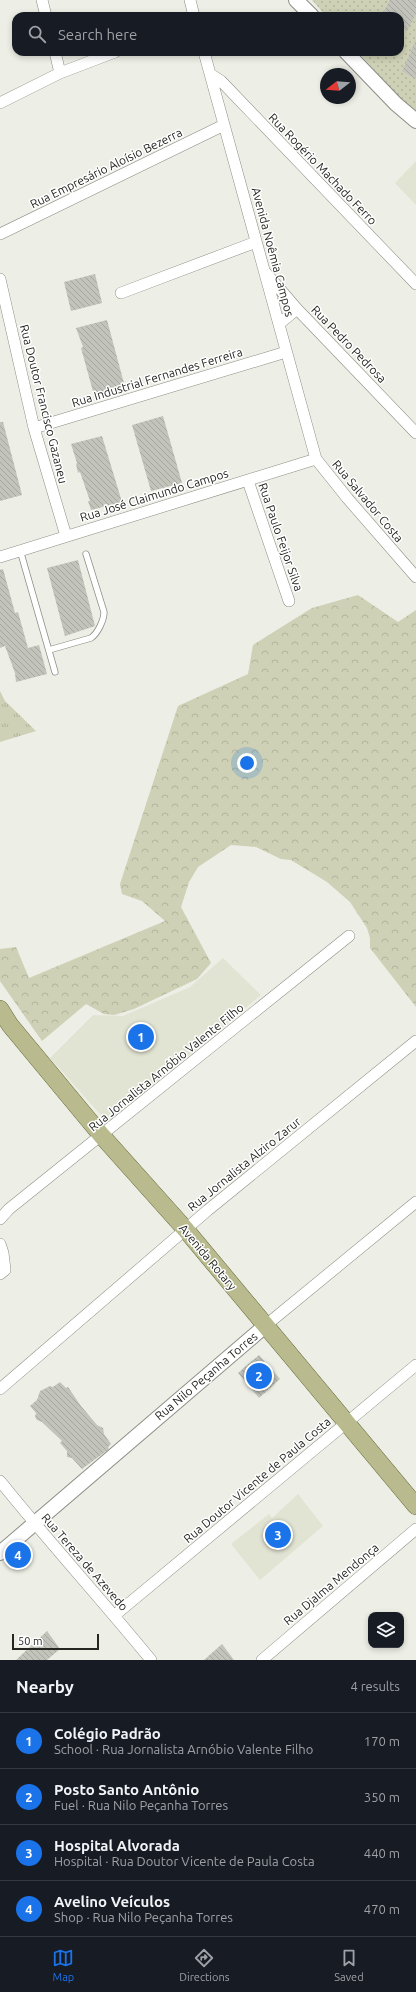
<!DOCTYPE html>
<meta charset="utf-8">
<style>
body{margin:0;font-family:Ubuntu,sans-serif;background:#20242c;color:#f1f3f6}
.controls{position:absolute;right:12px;bottom:12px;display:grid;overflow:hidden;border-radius:8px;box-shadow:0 2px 6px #0003}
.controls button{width:36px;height:36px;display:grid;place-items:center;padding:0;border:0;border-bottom:1px solid #363941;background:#171b24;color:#f1f3f6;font:20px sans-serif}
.compass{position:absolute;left:320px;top:68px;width:36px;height:36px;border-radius:50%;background:#171b24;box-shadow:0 2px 6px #0003;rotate:253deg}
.scale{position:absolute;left:12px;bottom:10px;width:87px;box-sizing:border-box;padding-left:4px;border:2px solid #262623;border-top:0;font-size:11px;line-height:14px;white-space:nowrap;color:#262623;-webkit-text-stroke:3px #fff;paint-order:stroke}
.you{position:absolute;left:247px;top:763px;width:14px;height:14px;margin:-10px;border:3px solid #fff;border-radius:50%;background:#1a73e8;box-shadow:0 0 0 6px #1a73e833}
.badge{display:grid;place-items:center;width:26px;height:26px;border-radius:50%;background:#1a73e8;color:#fff;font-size:13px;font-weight:700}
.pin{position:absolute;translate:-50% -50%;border:2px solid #fff;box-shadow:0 1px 4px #0006}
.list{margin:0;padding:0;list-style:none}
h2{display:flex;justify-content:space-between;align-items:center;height:52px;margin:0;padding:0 16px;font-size:17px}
h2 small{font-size:13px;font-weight:400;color:#9ea1a6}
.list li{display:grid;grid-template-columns:26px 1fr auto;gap:12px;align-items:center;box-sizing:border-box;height:56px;padding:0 16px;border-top:1px solid #363941}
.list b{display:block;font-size:15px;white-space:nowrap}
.list p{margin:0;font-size:13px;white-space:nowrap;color:#9ea1a6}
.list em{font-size:13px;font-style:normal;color:#9ea1a6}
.icon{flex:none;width:22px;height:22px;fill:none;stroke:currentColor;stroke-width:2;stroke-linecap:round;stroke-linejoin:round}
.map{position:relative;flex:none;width:416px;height:1660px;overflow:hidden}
.search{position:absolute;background:#171b24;box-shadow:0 2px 6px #0003;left:12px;right:12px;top:12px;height:44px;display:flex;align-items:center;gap:10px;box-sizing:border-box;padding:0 14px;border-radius:12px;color:#9ea1a6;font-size:15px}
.sheet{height:276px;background:#171b24}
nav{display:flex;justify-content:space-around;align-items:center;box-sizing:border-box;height:56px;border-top:1px solid #363941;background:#171b24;font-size:11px;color:#9ea1a6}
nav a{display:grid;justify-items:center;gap:2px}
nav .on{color:#1a73e8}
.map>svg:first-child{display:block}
.built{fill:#e2e4d3}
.grass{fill:url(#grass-tufts)}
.forest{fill:url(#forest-crowns)}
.park{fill:url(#park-dots)}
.building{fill:url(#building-back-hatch)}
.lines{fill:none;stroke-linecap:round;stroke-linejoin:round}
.service-casing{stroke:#8c8d85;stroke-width:7}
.minor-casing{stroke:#8c8d85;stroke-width:12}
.tertiary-casing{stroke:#8c8d85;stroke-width:16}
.primary-casing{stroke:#676a38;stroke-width:18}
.service{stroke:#fff;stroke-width:5.5}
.minor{stroke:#fff;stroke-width:11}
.tertiary{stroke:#fff;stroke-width:14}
.primary{stroke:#b9bb8e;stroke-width:17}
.labels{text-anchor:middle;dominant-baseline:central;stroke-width:3;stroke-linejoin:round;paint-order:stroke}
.street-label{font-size:12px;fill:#262623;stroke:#fff}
</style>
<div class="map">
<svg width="416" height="1660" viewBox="0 0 416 1660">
<defs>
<pattern id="grass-tufts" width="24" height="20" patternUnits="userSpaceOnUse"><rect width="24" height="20" fill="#ced1b5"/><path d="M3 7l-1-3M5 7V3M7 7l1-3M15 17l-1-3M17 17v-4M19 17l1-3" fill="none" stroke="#b1b39b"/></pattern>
<pattern id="forest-crowns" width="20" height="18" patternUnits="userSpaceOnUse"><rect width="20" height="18" fill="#ced1b5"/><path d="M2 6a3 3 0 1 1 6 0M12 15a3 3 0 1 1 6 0" fill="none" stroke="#b1b39b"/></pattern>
<pattern id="park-dots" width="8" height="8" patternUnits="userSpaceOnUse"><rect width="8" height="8" fill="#ced1b5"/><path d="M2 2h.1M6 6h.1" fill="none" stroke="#b1b39b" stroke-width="1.8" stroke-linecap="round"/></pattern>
<pattern id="building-back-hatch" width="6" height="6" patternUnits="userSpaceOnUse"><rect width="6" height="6" fill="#c2c3ba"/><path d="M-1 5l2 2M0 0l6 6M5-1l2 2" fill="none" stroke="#a7a7a0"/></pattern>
</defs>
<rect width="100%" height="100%" fill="#edeee5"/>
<path class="built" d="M416 161V205L395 183Z
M223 958 261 995 108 1123 50 1058 93 1015 123 1016 190 987Z
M298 1494 323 1526 260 1580 231 1544 269 1514 272 1518Z"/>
<path class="grass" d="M0 691 5 701 36 731 0 742Z"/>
<path class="forest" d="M358 595 398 622 416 610V1007L370 948V938L367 928 350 902 327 882 291 860 281 859 256 847 231 845 198 867 189 882 181 907 211 963 197 979 134 1009 114 1015 104 1014 86 1004 42 1041 0 981V949L16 947 29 978 165 921 142 901 122 894 120 884 178 706 248 674 253 645 312 608Z"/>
<path class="park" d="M312 0H416V112L394 92 358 52H400V16H326Z"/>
<path class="building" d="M390 0H416V14L407 31 400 27V16H381Z
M416 40V79L402 71Z
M95 274 102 303 71 311 64 282Z
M107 320 125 387 94 395 81 348 83 347 76 328Z
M163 416 182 483 151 491 132 425Z
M0 422H3L22 495 0 501Z
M102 436 122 502 91 510 88 501H90L80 472 78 473 76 464 77 463 71 444Z
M78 560 95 626 65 636 47 568Z
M3 569 15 613 18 612 28 648 39 645 47 674 16 682 15 673 5 646 0 648V570Z
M259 1355 280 1379 259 1398 238 1373Z
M60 1382 66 1388 68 1387 81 1406 97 1425 103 1428 104 1434 111 1444 108 1447 109 1449 82 1469 72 1458 67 1457V1451L60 1443 62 1441 42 1422 37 1420 35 1417 36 1413 30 1406 37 1400 40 1391 50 1386 53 1387Z
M47 1631 60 1649 47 1660H16Z
M222 1644 234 1660H204Z"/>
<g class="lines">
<g class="service-casing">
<path id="service" d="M20 550 55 672
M49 650 91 638C98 633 104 620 104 612L86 554"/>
</g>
<g class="minor-casing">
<path id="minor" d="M42 0 46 16
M190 0 194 16
M55 52 60 73
M204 52 316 459 348 499 416 577
M210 74 221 81 416 284
M0 103 60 73 115 52
M0 234 224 125
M266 273 297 309 416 433
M0 279 34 428 66 536
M121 293 256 242
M279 324 297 309
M34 428 286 352
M248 481 289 601
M0 557 316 459
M0 1219 9 1209 349 936
M0 1244 3 1253 5 1270 0 1274
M265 1326 416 1202
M0 1389 208 1210 416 1041
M0 1481C49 1542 102 1600 151 1660
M115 1615 416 1365
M262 1660 416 1529"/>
</g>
<g class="tertiary-casing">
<path id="tertiary" d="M296 0 312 16
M346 52 396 104 416 121
M0 1553 265 1326"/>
</g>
<g class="primary-casing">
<path id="primary" d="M0 1009 10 1025 102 1136 186 1230 416 1506"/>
</g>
<use href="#service" class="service"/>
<use href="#minor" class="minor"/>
<use href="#tertiary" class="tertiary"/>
<use href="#primary" class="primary"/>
</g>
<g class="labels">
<g class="street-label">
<text transform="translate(106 168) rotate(-26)">Rua Empresário Aloísio Bezerra</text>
<text transform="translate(323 169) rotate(46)">Rua Rogério Machado Ferro</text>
<text transform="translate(273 252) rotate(75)">Avenida Noêmia Campos</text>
<text transform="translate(349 344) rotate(46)">Rua Pedro Pedrosa</text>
<text transform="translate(157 377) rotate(-17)">Rua Industrial Fernandes Ferreira</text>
<text transform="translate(44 404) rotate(76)">Rua Doutor Francisco Gazaneu</text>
<text transform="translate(154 495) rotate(-17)">Rua José Claimundo Campos</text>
<text transform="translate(368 501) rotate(50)">Rua Salvador Costa</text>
<text transform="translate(281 537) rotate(71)">Rua Paulo Feijor Silva</text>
<text transform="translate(166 1067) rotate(-39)">Rua Jornalista Arnóbio Valente Filho</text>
<text transform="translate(244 1164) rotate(-39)">Rua Jornalista Alziro Zarur</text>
<text transform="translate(208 1257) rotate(50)">Avenida Rotary</text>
<text transform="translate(206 1376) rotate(-40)">Rua Nilo Peçanha Torres</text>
<text transform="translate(257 1480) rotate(-40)">Rua Doutor Vicente de Paula Costa</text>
<text transform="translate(85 1562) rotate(49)">Rua Tereza de Azevedo</text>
<text transform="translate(331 1584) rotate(-40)">Rua Djalma Mendonça</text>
</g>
</g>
</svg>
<div class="controls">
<button><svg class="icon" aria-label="layers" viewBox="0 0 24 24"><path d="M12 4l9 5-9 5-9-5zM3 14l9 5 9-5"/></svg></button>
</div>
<svg class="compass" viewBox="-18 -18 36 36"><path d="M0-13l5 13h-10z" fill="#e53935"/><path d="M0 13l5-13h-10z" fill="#9ea1a6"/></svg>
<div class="scale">50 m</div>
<div class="you"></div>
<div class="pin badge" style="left:141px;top:1037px">1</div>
<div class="pin badge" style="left:259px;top:1376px">2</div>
<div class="pin badge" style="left:278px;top:1535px">3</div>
<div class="pin badge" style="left:18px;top:1555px">4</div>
<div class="search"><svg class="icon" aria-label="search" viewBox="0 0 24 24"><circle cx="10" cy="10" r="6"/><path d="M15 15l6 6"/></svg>Search here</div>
</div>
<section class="sheet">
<h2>Nearby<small>4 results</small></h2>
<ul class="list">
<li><span class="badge">1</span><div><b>Colégio Padrão</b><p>School · Rua Jornalista Arnóbio Valente Filho</p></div><em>170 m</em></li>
<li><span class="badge">2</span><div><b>Posto Santo Antônio</b><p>Fuel · Rua Nilo Peçanha Torres</p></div><em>350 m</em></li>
<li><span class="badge">3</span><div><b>Hospital Alvorada</b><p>Hospital · Rua Doutor Vicente de Paula Costa</p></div><em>440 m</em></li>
<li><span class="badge">4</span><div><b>Avelino Veículos</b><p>Shop · Rua Nilo Peçanha Torres</p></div><em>470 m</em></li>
</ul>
</section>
<nav>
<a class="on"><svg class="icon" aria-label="map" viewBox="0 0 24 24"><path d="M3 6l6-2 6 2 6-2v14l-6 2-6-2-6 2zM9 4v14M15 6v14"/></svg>Map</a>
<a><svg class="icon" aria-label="directions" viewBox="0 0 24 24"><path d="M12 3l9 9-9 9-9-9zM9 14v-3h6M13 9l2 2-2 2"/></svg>Directions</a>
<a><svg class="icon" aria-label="saved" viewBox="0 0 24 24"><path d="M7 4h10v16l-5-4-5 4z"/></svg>Saved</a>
</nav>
